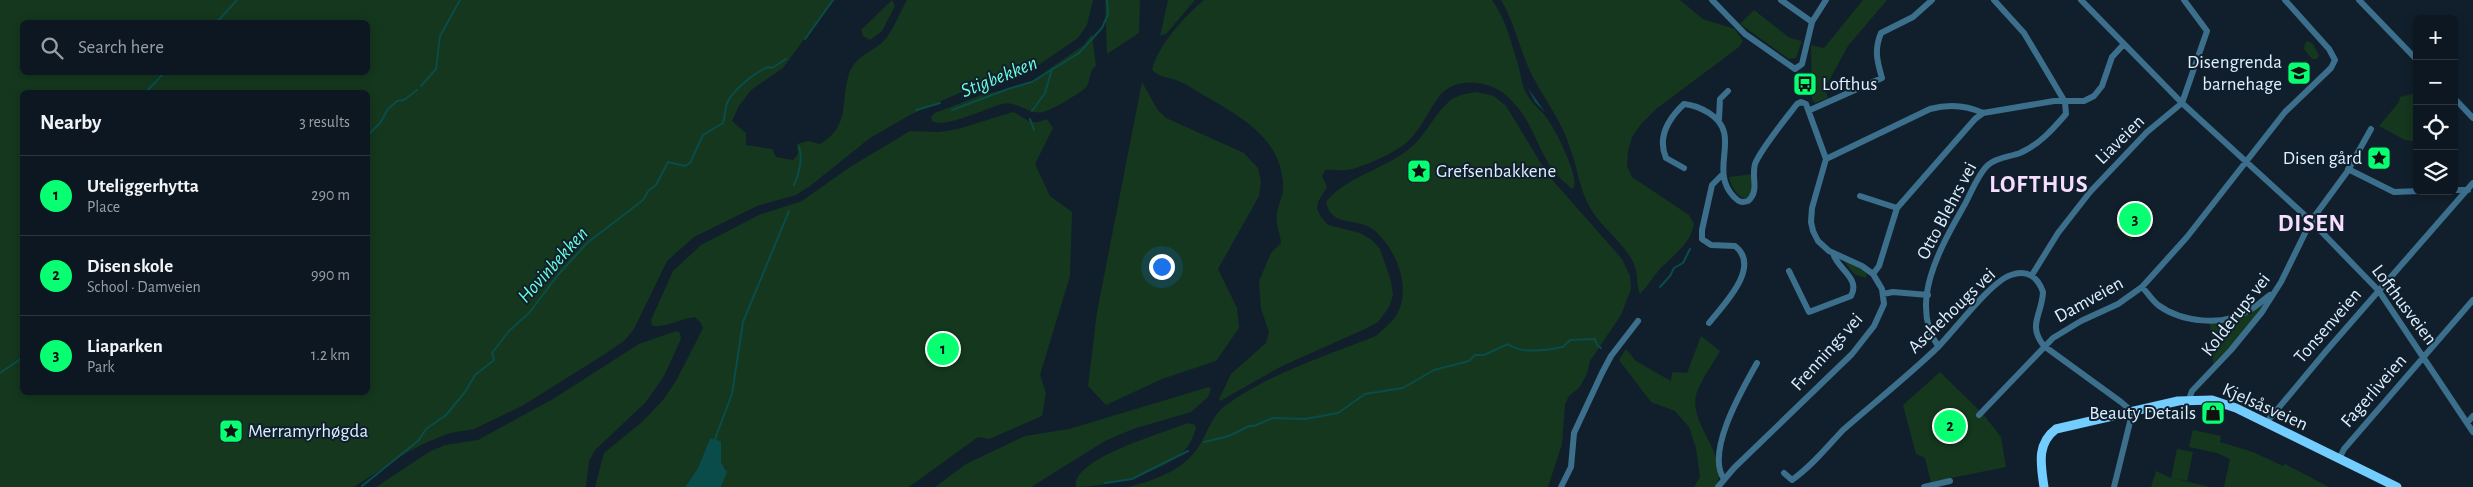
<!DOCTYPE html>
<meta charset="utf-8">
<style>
body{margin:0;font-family:"Alegreya Sans",sans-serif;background:#16202a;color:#f1f3f6}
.controls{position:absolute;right:15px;top:15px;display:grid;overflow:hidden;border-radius:8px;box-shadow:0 2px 8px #0003}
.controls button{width:45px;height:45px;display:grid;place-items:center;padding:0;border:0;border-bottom:1px solid #2d363f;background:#0d1721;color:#f1f3f6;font:25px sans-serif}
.you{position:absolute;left:1161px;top:266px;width:18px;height:18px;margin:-12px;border:4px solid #fff;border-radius:50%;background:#1a73e8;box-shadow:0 0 0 8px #1a73e833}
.badge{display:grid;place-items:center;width:32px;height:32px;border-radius:50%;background:#08ff71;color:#111;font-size:16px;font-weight:700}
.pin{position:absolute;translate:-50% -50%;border:2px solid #fff;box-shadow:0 1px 5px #0006}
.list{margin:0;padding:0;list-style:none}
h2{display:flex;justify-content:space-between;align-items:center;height:65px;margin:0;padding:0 20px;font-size:21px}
h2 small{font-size:16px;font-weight:400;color:#9a9fa5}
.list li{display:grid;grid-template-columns:32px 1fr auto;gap:15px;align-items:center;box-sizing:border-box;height:80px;padding:0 20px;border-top:1px solid #2d363f}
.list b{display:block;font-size:19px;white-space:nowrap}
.list p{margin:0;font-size:16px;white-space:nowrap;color:#9a9fa5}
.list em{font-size:16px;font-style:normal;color:#9a9fa5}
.icon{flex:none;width:28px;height:28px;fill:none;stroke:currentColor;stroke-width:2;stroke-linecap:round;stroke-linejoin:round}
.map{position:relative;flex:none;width:2473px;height:487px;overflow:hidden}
.search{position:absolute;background:#0d1721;box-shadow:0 2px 8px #0003;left:20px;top:20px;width:350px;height:55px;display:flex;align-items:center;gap:12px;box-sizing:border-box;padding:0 18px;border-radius:8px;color:#9a9fa5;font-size:19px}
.panel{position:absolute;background:#0d1721;box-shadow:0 2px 8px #0003;left:20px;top:90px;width:350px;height:305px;border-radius:8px}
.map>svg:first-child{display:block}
.green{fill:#14371e;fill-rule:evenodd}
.water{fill:#0a4c4a}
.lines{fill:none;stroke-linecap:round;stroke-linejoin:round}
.stream{stroke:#0a4c4a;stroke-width:2}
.street{stroke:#3c6f8c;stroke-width:6}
.secondary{stroke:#73ceff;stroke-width:9}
.labels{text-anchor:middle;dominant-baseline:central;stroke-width:4;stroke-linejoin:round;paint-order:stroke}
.poi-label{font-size:19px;fill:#dcf0ff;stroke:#111f2c;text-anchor:end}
.street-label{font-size:19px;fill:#dcf0ff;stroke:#111f2c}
.water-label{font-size:20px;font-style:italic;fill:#6affdf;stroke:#111f2c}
.district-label{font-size:24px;font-weight:bold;letter-spacing:1px;fill:#f5deff;stroke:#111f2c}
</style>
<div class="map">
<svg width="2473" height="487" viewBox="0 0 2473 487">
<rect width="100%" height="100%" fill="#111f2c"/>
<path class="green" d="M0 0H833L783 68 751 90 739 106 732 121 746 133V145L772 149 776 157 793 160 798 154 797 144 808 141 820 144C851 126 840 101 849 74 855 54 876 52 887 37 895 26 900 12 907 0H1093L1087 25 1078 38 1037 66 1022 73 975 86 910 115 870 138 810 186 796 195 757 206 694 237 667 261 634 329 625 340 605 354 522 406 474 429 450 433 425 443 406 453 354 487H0ZM22 22H368V72H22ZM22 92H368V392H22Z
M892 0 895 6 882 31 870 40 863 36 861 30Z
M1105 0H1140L1139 33 1107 54Z
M1168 0H1195L1166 34 1160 36Z
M1204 0H1492C1506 19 1512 45 1519 68 1521 76 1522 86 1526 93 1531 103 1540 109 1546 117 1555 129 1578 173 1574 187L1572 189C1563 181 1554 173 1549 164 1533 138 1531 118 1507 96 1491 81 1458 76 1441 94 1428 109 1422 130 1406 143 1394 153 1362 168 1347 170 1340 171 1333 169 1325 170L1322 176 1327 187 1318 202 1317 209 1321 217 1328 225 1360 233 1372 240 1380 249 1391 281 1393 295 1389 307 1378 322 1365 329 1282 366 1220 401 1219 399 1231 374 1266 343 1269 332 1261 309 1259 281 1271 253 1281 243C1280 232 1275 223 1277 213 1278 205 1282 198 1283 191 1285 138 1239 116 1200 93 1192 88 1184 83 1176 80 1167 77 1159 77 1152 70 1158 45 1184 17 1204 0Z
M1501 0H1680L1703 19 1735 29 1743 41 1739 47 1656 109 1641 124 1632 137 1628 151 1627 166 1632 177 1689 215 1694 224C1690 245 1673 255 1659 270 1652 278 1647 287 1640 294 1635 282 1640 273 1631 258 1618 237 1597 224 1587 202 1579 185 1577 167 1571 151 1563 123 1546 102 1533 77 1520 52 1515 23 1501 0Z
M1863 0H1887L1848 46 1825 88 1828 98 1815 103 1812 99 1811 45 1824 48Z
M1754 10 1790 38 1802 41 1796 58 1789 59 1740 24Z
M1092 34 1096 66C1088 72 1091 79 1087 86 1083 92 1050 111 1043 112 1029 115 1017 100 1002 104 987 108 944 129 932 121L931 117 935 113 981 95 1026 85 1084 45Z
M2308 41 2313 44 2319 56 2317 59H2312L2304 49 2305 43Z
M2417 75V142L2405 140 2379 126 2399 102 2400 97 2412 94 2416 87Z
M1142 82 1157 109 1166 118 1244 153 1258 168 1261 181 1259 196 1218 269 1237 308 1239 328 1216 361 1162 379 1106 405 1088 386 1097 312Z
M1477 92 1494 96 1506 106 1548 175 1622 259 1630 276 1631 289 1621 315 1590 361 1587 374 1579 388 1569 396 1565 404 1562 444 1548 487H1128C1159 479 1188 469 1203 439 1210 426 1214 414 1226 405 1271 373 1325 356 1376 336 1383 329 1392 323 1397 314 1412 288 1396 249 1375 231 1358 216 1332 229 1326 202 1347 176 1383 170 1409 149 1426 136 1435 112 1451 100 1458 95 1468 93 1477 92Z
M1013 112C1029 119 1029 127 1047 119L1053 128 1035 164 1050 196 1072 212 1070 276 1040 375 1046 393 1042 416 989 439 978 437 909 487H721L726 469 721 462V441L710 438 698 468 685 487H595L604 453 642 422 663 400 676 381 703 328 701 323 695 317C683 318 659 330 652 325L651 320 673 271 701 245 759 215 802 201 850 167 910 131 939 132 958 129Z
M1753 174 1754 192 1747 199C1736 197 1732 187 1729 177Z
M2138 199 2154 212 2131 240 2115 227Z
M1843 260 1867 272 1866 278 1854 274Z
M2262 304V307L2236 341 2213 364 2210 323Z
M676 331 680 333 681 339 664 376 645 403 595 450 589 461 586 487H376L429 452 445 445 478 440 553 399 639 344Z
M1701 336 1720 351C1713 364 1702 378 1697 392 1686 424 1731 455 1716 487H1694L1700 477 1696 448 1689 427 1675 411 1651 402 1619 360 1626 349 1636 361 1671 381 1672 372 1687 373Z
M1940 372 1983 414 2001 437 2006 467 1931 482 1925 458 1916 454 1903 405Z
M1209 387 1211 389 1208 397 1191 412 1133 429 1105 441 1031 487H935L966 464 1025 436 1069 429Z
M1188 423 1195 425 1196 429C1193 436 1190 445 1185 450 1162 473 1108 487 1076 487 1071 458 1165 433 1188 423Z
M2193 430 2221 436 2220 442 2253 452 2283 466 2285 464 2329 487H2224L2230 459 2217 453 2189 447Z
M2177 449 2193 452 2187 481 2171 478Z
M2156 471 2171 478 2211 487H2151Z"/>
<path class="water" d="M1528 88 1545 112 1535 102Z
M710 438 721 441V462L727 472 721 487H685L698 468Z"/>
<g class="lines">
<path class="stream" d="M217 22 237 0
M805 39 833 0
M421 86 436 69 440 36 460 0
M146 92 165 72
M916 110 940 103
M952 110 1008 89 1032 82 1079 53 1102 28 1108 14 1107 0
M1032 111 1045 93 1052 69
M1030 119 1034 130
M368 135 380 123 388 109 397 101 404 100 417 90
M794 185C799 175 803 157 799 147
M1660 287 1670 276 1674 268 1683 263 1690 249
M0 373 22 358
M715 439 732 394 743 322 789 211
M1204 442 1229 436 1249 426H1254L1273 418 1305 419 1338 413 1365 394 1403 388 1434 370 1469 361 1475 355H1484L1508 344C1520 354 1548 350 1563 347L1570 340 1595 339 1597 345 1601 348
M1105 483 1132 479 1188 451
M362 486 419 440 426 429 446 415 465 392 475 375 494 360 492 353 509 331 529 313 558 275 587 243 643 200 649 190 656 185 668 162 685 166 690 163 703 135 723 123C725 116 725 109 727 103 733 90 755 72 768 67L772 68 786 59"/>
<path class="street" d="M1712 0 1745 34 1795 69 1802 64 1812 22 1826 0
M1781 0 1812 22
M2081 0 2182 103 2311 221 2379 291 2473 432
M2359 0 2417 60
M2454 98 2473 118
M1810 110 1882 78C1877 61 1874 50 1881 33L1913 17 1932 0
M1719 119 1720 99 1728 91
M1826 159 1930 109C1948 104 1966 105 1983 113L2054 101H2084L2094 96 2102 86 2112 57 2124 44
M1684 168 1666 158C1657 137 1668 119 1684 104 1693 105 1701 108 1709 113 1744 135 1707 169 1734 197 1739 202 1742 203 1748 201 1760 190 1751 178 1755 164 1760 150 1787 117 1797 104L1801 102 1806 104 1826 159 1812 208 1811 222 1813 231 1818 241 1829 251 1862 266 1873 274 1882 289 1884 304 1874 326 1852 354 1734 468 1718 487
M2348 169 2394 192 2420 191
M2454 190H2468
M1860 196 1897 208
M1789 271 1809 312 1851 296C1861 278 1837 269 1833 253
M1873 274 1879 266 1897 208 1975 119 1983 113
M2032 275 2058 233 2090 192 2147 132 2182 103 2207 31 2184 0
M2142 287C2147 292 2152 300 2158 305 2181 322 2223 327 2248 311 2256 307 2263 300 2270 295
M1883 294 1893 292 1928 295
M1709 323C1723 305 1762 267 1735 246L1711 245 1702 239V230L1712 185 1722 175
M1938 346C1907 302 1943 243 1965 204 1972 191 1978 174 1988 165 1997 157 2009 157 2020 153 2039 145 2053 129 2066 114L2065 102 2024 33 1994 0
M2189 399 2192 391 2231 350 2262 312 2281 282 2311 221 2347 172 2371 129
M1979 415 2053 338 2081 321 2118 304 2142 287 2187 237 2285 112 2331 68 2335 60 2329 49 2285 0
M2266 423 2327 350 2473 183
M2467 423 2473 416
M2339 459 2344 449 2473 300
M1784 473 1792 480C1812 466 1827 447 1843 430 1875 402 1908 376 1938 347 1955 330 1990 282 2011 275 2027 269 2038 277 2043 292 2042 315 2027 325 2044 346L2121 402 2128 408 2131 418 2114 487
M1724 479C1705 452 1743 388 1757 363
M1561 487 1571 467 1574 433 1602 373 1611 356 1638 321
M1924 487 1950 481"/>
<path class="secondary" d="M2044 487C2041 465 2036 444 2056 429L2178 401 2212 400 2236 408 2397 487"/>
</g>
<defs>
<g id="school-square" transform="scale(1.25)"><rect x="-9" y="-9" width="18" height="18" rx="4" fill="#08ff71" stroke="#111f2c"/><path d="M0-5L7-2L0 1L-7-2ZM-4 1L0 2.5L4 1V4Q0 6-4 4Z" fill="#111"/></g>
<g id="bus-square" transform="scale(1.25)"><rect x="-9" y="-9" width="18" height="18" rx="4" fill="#08ff71" stroke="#111f2c"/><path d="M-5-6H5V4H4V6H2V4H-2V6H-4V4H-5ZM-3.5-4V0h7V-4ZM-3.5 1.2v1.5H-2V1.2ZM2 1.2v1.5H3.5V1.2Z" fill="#111"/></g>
<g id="sight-square" transform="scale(1.25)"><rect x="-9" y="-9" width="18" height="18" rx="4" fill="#08ff71" stroke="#111f2c"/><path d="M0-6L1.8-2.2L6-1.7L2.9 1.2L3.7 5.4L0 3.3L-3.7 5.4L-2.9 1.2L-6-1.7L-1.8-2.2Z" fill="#111"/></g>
<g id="shop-square" transform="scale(1.25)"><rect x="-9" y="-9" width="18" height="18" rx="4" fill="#08ff71" stroke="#111f2c"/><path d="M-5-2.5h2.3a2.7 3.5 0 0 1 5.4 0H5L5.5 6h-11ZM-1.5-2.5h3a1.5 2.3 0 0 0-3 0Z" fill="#111"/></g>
</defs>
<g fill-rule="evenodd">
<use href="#school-square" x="2299" y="73"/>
<use href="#bus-square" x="1805" y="84"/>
<use href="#sight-square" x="2379" y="158"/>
<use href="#sight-square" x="1419" y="171"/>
<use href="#shop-square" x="2213" y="413"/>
<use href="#sight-square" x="231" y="431"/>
</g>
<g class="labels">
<g class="poi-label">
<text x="2282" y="62">Disengrenda<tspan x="2282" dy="22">barnehage</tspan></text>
<text x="1822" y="84" text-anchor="start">Lofthus</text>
<text x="2362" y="158">Disen gård</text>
<text x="1436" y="171" text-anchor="start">Grefsenbakkene</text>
<text x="2196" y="413">Beauty Details</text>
<text x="248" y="431" text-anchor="start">Merramyrhøgda</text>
</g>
<g class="street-label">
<text transform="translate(2120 140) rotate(-45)">Liaveien</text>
<text transform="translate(1947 211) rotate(-62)">Otto Blehrs vei</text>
<text transform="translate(2089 300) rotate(-29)">Damveien</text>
<text transform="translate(2404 305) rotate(53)">Lofthusveien</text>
<text transform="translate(1952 311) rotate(-44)">Aschehougs vei</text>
<text transform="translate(2236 315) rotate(-52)">Kolderups vei</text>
<text transform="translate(2328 326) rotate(-49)">Tonsenveien</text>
<text transform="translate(1827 352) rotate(-48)">Frennings vei</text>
<text transform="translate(2374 391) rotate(-49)">Fagerliveien</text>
<text transform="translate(2265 407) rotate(24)">Kjelsåsveien</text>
</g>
<g class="water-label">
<text transform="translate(999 77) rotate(-22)">Stigbekken</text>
<text transform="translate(553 265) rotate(-48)">Hovinbekken</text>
</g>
<g class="district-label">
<text x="2039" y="185">LOFTHUS</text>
<text x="2312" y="224">DISEN</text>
</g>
</g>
</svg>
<div class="controls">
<button>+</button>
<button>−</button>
<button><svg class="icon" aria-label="locate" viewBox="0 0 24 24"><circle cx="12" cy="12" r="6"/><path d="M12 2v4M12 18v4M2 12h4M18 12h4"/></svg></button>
<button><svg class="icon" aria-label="layers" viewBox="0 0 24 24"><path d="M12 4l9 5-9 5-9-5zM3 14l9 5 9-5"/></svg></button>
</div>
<div class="you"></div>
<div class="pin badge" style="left:943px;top:349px">1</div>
<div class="pin badge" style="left:1950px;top:426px">2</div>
<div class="pin badge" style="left:2135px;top:219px">3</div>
<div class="search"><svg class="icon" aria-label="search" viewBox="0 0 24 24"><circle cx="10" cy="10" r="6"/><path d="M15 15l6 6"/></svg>Search here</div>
<section class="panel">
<h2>Nearby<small>3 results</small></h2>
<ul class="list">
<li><span class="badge">1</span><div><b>Uteliggerhytta</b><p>Place</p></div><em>290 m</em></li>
<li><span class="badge">2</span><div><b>Disen skole</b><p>School · Damveien</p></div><em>990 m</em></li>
<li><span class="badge">3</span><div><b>Liaparken</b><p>Park</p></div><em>1.2 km</em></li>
</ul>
</section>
</div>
